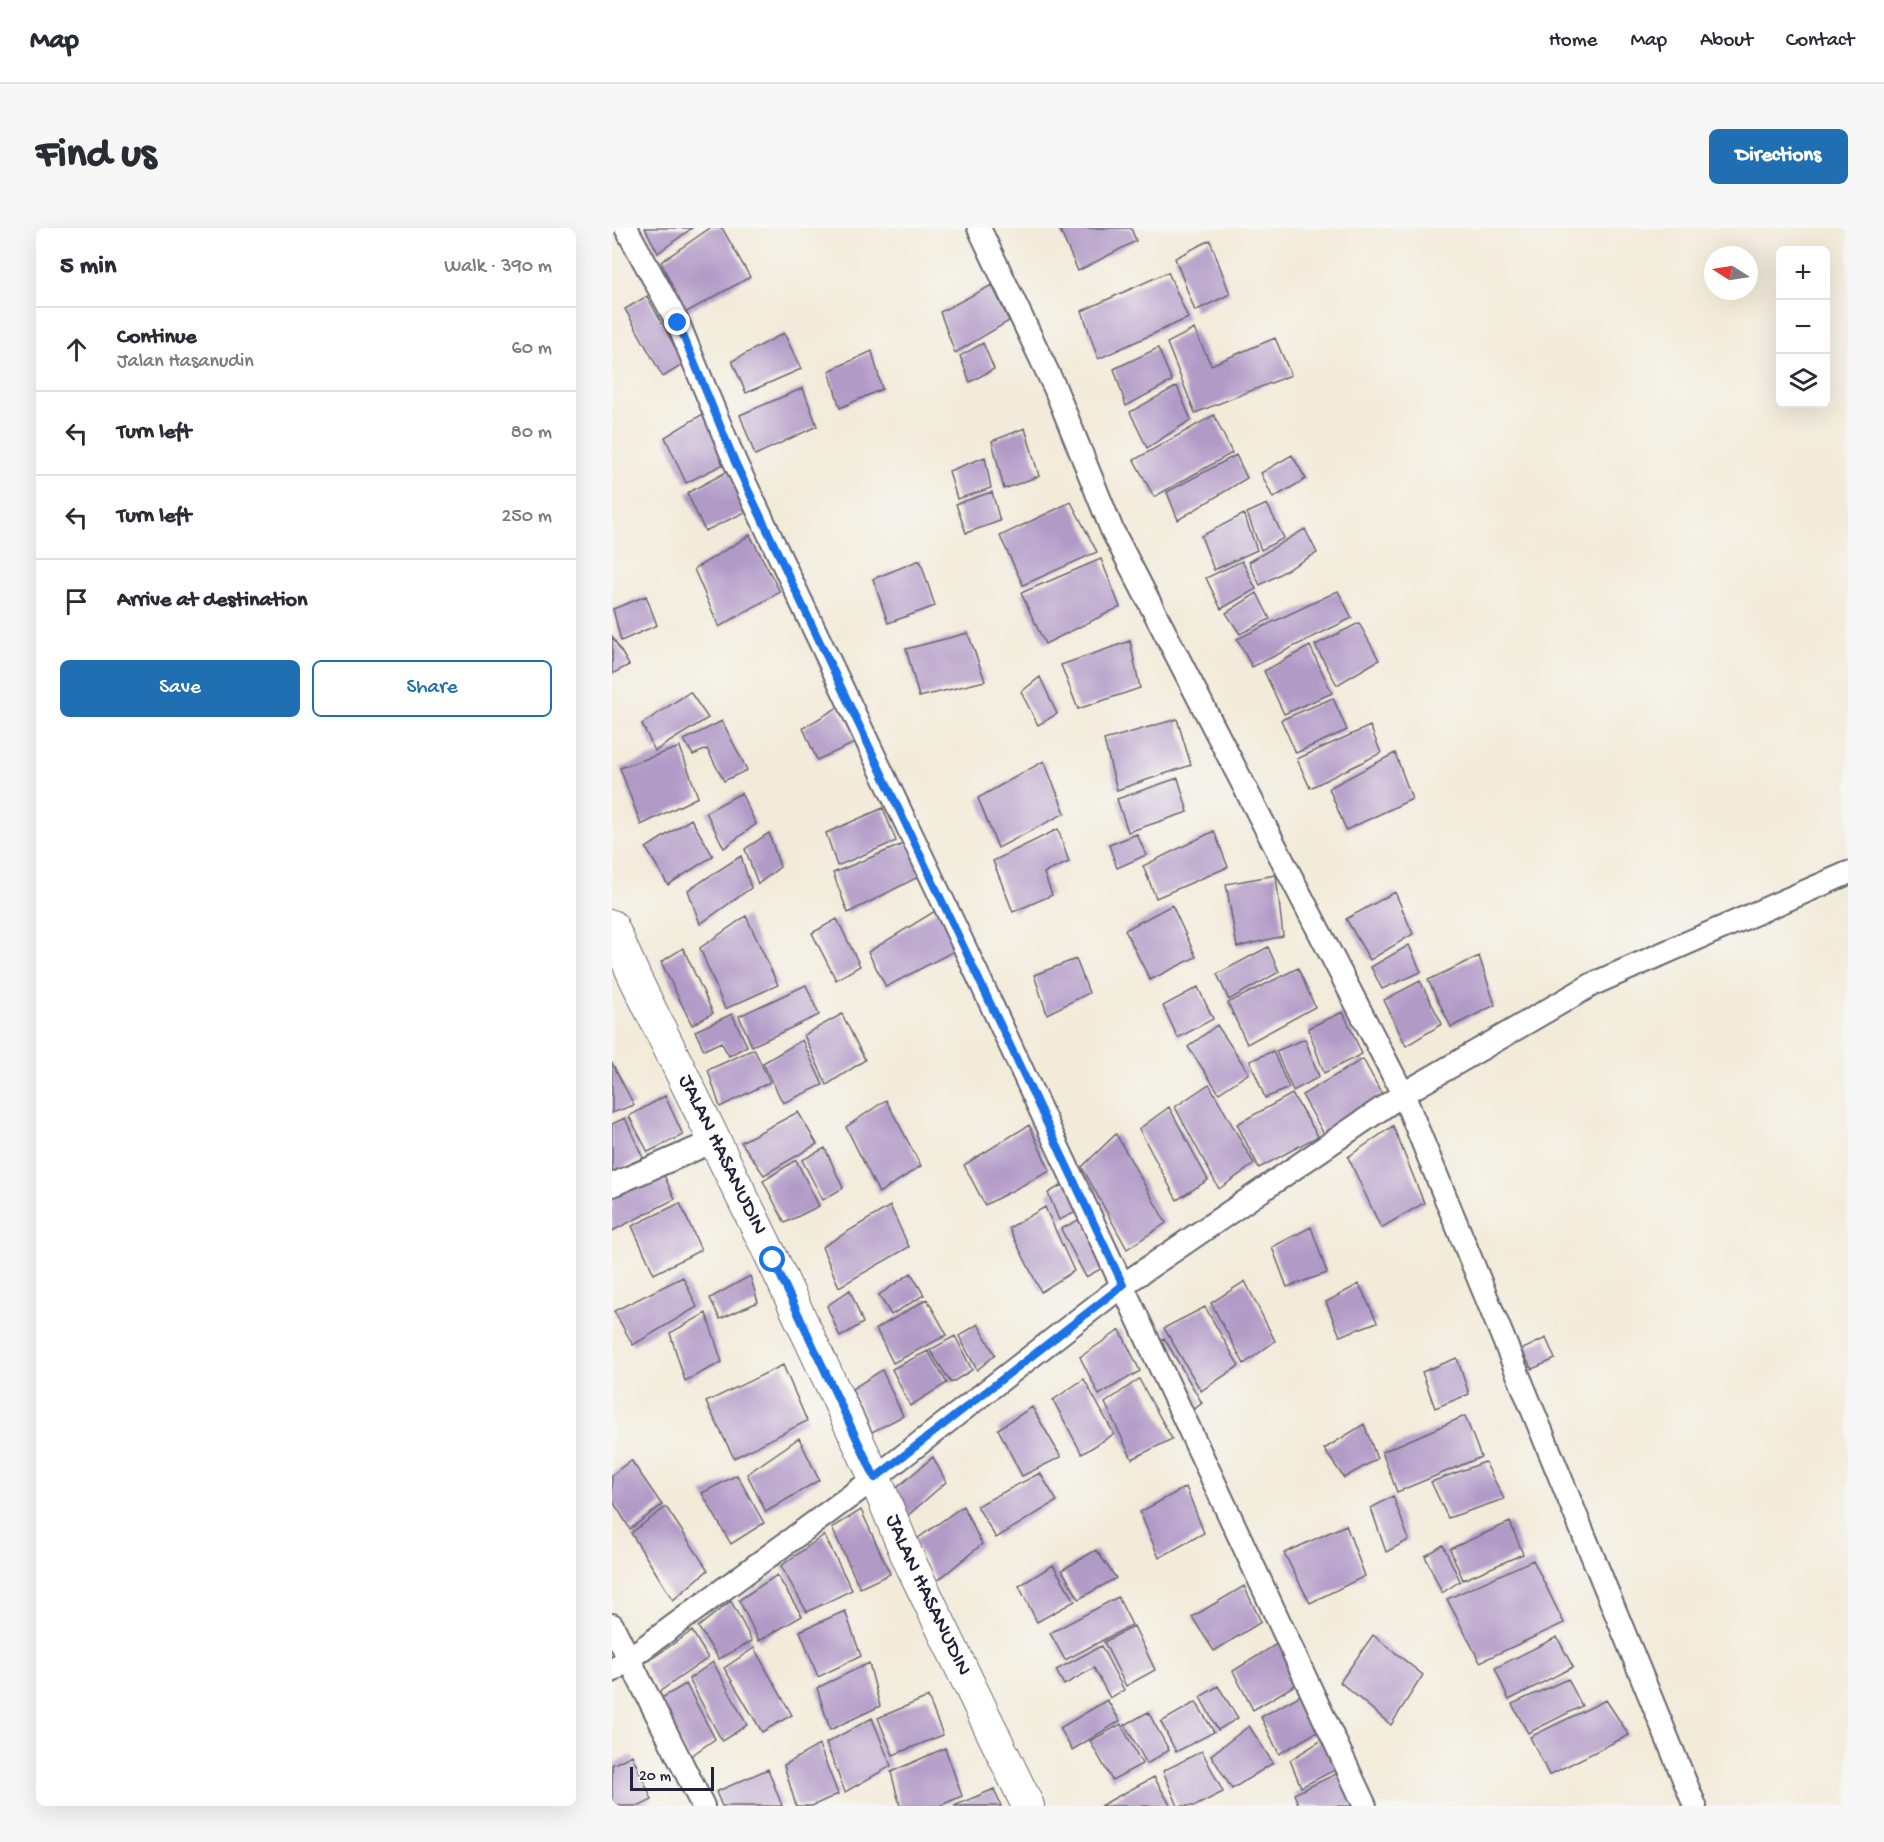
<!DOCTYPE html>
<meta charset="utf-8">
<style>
body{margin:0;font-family:"Gochi Hand",sans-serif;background:#f7f7f7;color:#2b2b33}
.controls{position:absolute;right:18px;top:18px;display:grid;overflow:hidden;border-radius:9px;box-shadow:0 6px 24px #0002}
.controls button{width:54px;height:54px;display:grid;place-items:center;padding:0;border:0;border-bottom:2px solid #e1e1e2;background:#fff;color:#2b2b33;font:30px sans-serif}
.compass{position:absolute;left:1092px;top:18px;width:54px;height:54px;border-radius:50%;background:#fff;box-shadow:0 6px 24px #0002;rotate:282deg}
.scale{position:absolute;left:18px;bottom:15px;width:84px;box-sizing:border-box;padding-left:6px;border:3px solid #22223b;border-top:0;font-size:16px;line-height:21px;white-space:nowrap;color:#22223b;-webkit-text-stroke:4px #f6f6f2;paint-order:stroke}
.stop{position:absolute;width:18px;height:18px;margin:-14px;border:4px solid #1a73e8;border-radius:50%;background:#fff}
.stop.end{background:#1a73e8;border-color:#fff;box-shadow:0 2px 6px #0008}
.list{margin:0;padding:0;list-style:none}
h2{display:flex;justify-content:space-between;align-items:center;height:78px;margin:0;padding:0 24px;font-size:26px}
h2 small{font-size:20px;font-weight:400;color:#7c7c81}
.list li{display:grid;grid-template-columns:39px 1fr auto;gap:18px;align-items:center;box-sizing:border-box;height:84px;padding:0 24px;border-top:2px solid #e1e1e2}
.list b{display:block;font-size:22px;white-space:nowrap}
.list p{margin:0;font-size:20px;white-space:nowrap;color:#7c7c81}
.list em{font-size:20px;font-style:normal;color:#7c7c81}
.actions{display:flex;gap:12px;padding:18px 24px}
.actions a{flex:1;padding:14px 0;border:2px solid #1f6fb2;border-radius:9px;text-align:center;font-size:21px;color:#1f6fb2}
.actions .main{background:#1f6fb2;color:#fff}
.icon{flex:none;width:33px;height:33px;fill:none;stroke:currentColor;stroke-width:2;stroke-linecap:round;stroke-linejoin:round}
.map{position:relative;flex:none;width:1236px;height:1578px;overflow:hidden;border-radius:9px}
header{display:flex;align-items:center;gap:36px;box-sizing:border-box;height:84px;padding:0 30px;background:#fff;border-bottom:2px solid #e1e1e2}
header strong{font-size:28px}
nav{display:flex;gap:33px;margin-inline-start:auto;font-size:21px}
.intro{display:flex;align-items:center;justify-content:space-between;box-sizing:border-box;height:144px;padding:0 36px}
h1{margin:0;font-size:42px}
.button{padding:15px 27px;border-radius:9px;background:#1f6fb2;color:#fff;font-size:21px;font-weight:700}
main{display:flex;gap:36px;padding:0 36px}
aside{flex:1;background:#fff;border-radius:9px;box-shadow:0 6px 24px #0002}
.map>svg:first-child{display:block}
.building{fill:#b29ac7}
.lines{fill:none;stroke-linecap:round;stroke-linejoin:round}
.minor-casing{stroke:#6b6872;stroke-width:26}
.secondary-casing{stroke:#6b6872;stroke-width:34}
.minor{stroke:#fff;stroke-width:22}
.secondary{stroke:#fff;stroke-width:32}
.route{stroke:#1a73e8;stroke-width:8}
.labels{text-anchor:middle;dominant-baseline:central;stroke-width:5;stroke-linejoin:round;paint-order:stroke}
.street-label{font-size:22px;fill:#22223b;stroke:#f6f6f2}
</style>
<header>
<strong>Map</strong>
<nav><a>Home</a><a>Map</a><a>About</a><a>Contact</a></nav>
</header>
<div class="intro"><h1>Find us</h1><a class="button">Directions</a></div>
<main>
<aside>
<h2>5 min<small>Walk · 390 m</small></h2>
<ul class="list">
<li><svg class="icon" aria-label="ahead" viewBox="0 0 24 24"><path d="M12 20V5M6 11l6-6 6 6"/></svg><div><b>Continue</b><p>Jalan Hasanudin</p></div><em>60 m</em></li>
<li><svg class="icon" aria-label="left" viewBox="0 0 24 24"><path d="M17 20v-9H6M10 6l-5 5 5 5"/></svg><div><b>Turn left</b></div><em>80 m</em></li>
<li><svg class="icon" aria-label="left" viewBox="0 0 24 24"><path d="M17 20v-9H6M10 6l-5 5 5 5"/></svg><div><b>Turn left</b></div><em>250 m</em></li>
<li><svg class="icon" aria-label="arrive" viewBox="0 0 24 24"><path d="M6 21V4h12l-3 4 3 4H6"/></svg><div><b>Arrive at destination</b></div></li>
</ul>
<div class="actions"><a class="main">Save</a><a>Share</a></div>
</aside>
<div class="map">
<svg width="1236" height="1578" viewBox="0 0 1236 1578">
<rect width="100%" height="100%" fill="#f6f6f2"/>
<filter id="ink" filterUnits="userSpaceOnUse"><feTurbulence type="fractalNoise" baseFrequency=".0167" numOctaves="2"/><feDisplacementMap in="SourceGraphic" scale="12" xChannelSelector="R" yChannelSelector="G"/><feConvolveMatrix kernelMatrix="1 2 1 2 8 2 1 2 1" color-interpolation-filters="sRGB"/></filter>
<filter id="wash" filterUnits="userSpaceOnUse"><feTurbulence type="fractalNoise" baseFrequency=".008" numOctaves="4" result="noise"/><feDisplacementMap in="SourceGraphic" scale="24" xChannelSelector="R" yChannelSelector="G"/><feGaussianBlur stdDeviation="1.35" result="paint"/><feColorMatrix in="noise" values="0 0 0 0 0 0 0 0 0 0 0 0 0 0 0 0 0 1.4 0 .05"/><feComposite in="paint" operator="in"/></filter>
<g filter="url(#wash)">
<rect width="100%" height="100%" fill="#f2ebd9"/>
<g id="blocks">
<path class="building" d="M33 0H80L46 25Z
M98 0H110L138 49 73 85 49 34Z
M447 0H519L524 13 466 43Z
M598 12 618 66 583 83 563 30Z
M556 44 576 90 486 131 470 83Z
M380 57 397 93 343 125 328 84Z
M35 68 72 136 51 149 13 81Z
M582 101 599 137 663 110 679 147 583 185 555 115Z
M172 105 189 141 134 165 120 133Z
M371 115 382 141 358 154 348 128Z
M546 120 560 153 514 178 502 141Z
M260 123 270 161 228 180 217 143Z
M565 158 579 192 535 220 518 184Z
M191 160 205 198 143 227 128 187Z
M94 184 116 234 74 255 53 209Z
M602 187 620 225 542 269 522 232Z
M413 200 427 248 392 261 380 213Z
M624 227 635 250 566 292 555 264Z
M680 227 694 251 661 270 649 245Z
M373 229 379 260 345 271 337 243Z
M118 242 138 282 93 303 75 265Z
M380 264 388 293 354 305 344 276Z
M459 274 485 324 411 357 388 308Z
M655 276 672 310 649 322 635 285Z
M632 286 645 322 602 342 589 308Z
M693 301 705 325 648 357 637 334Z
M138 307 168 364 107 399 82 341Z
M489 331 508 379 433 416 409 365Z
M308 332 323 378 276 395 261 351Z
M630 333 644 361 609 381 594 350Z
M726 363 740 390 640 439 625 411Z
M645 365 658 391 628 406 614 385Z
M34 368 45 397 9 413 1 381Z
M747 395 767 432 725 457 703 417Z
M356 405 373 453 307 469 294 421Z
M0 408 17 437 0 446Z
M518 413 528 460 466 481 449 437Z
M698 418 720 465 672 486 652 443Z
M428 449 445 486 426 497 409 464Z
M78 464 96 490 43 523 30 496Z
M721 470 735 502 684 525 669 492Z
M226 479 243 515 205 532 191 500Z
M565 491 579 537 505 562 492 512Z
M110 493 135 542 112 553 95 521 81 527 72 512Z
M758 498 769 525 698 560 685 531Z
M68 519 86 569 29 597 8 540Z
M783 525 800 571 734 602 717 560Z
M432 533 453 585 386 620 366 570Z
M566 550 576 584 516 604 505 571Z
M129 565 144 596 112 620 94 584Z
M271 580 284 613 225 638 214 605Z
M79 591 101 628 56 657 34 620Z
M446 601 457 634 432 645 440 667 401 684 381 633Z
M602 603 616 639 544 670 531 638Z
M157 605 168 639 146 656 133 621Z
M525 606 534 627 505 640 497 617Z
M296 614 310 647 236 685 221 645Z
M129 628 139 660 88 696 76 662Z
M664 647 671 708 625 719 614 656Z
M783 664 801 706 758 732 734 691Z
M560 677 584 729 538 752 513 702Z
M328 680 346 721 274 759 256 724Z
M134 688 166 757 113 781 88 720Z
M225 691 248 738 224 752 200 705Z
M797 717 809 744 770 761 759 739Z
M656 719 667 744 617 772 605 746Z
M71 720 101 785 80 797 49 734Z
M867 728 883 777 839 799 816 752Z
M464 731 477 765 435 786 422 747Z
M686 740 703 779 635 816 616 775Z
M808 753 830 796 794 818 772 772Z
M194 757 207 787 140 818 127 788Z
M586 759 601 791 566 810 551 778Z
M731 784 750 826 712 845 696 800Z
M120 786 135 818 117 828 109 814 92 822 83 803Z
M230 786 253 832 215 857 192 807Z
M605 797 637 845 607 865 576 819Z
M693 811 707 849 681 863 664 823Z
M190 812 211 857 171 875 151 835Z
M142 821 158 854 108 879 96 842Z
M661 823 677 860 653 870 638 833Z
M751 831 770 866 712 906 690 867Z
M0 835 22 877 0 885Z
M597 856 642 936 607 961 563 879Z
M680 866 706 908 647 940 625 896Z
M53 868 71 907 36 924 17 888Z
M274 872 309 938 267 965 234 899Z
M557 879 596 952 565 972 527 901Z
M186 884 205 916 152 947 129 914Z
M13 890 31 930 0 944V896Z
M417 897 438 943 373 977 352 937Z
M781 898 812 975 769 1000 736 929Z
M504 906 554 995 515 1021 470 939Z
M213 920 231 960 211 972 190 932Z
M184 932 207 978 173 995 151 953Z
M50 943 63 971 0 1003V968Z
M455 954 469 982 447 992 436 965Z
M68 975 89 1022 42 1046 20 998Z
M278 978 297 1019 227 1059 210 1019Z
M433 979 462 1043 429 1064 397 1000Z
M470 990 494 1038 474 1049 449 1001Z
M699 999 715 1045 675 1059 660 1019Z
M299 1045 312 1067 279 1087 267 1067Z
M138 1048 146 1074 108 1091 98 1070Z
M71 1049 85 1079 21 1117 2 1083Z
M633 1053 663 1113 632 1136 599 1075Z
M747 1056 765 1094 728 1108 714 1074Z
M238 1062 251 1095 228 1109 215 1078Z
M315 1071 335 1107 281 1135 264 1101Z
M593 1079 627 1138 589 1163 552 1100Z
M94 1085 110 1134 73 1153 58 1105Z
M366 1096 383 1127 365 1142 347 1108Z
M508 1102 528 1143 487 1167 468 1129Z
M343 1108 360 1142 339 1155 318 1122Z
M552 1110 590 1175 576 1186 542 1115Z
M934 1110 943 1131 920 1141 909 1122Z
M316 1123 335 1155 298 1178 280 1141Z
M845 1130 857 1166 823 1180 810 1144Z
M171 1137 195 1193 122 1230 94 1174Z
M270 1142 291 1188 260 1204 240 1161Z
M472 1151 502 1206 470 1226 441 1172Z
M527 1151 560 1211 520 1231 493 1175Z
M420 1179 449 1229 410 1248 386 1201Z
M853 1188 869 1229 785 1264 770 1224Z
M752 1196 765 1231 732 1250 712 1221Z
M187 1210 207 1252 154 1284 135 1246Z
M321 1229 334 1254 294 1289 281 1263Z
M19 1232 50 1277 18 1301 0 1272V1247Z
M873 1234 892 1271 836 1290 819 1254Z
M428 1245 445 1273 384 1310 365 1278Z
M125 1247 152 1295 119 1316 90 1265Z
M574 1259 592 1305 547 1330 528 1284Z
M781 1268 797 1312 774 1324 759 1280Z
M351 1278 370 1316 325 1353 302 1313Z
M54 1279 96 1342 61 1372 19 1305Z
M249 1282 278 1346 248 1360 220 1300Z
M898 1294 911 1326 851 1352 838 1321Z
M734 1297 753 1348 698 1375 672 1325Z
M212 1307 240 1362 195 1384 169 1338Z
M831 1317 848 1353 830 1365 813 1328Z
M484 1322 504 1350 467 1371 450 1342Z
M921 1332 952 1395 868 1434 835 1371Z
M441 1337 463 1373 425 1394 407 1358Z
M165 1347 190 1388 147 1413 127 1372Z
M632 1358 649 1394 602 1423 580 1389Z
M506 1369 520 1397 453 1432 438 1405Z
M119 1373 140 1413 107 1431 86 1399Z
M233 1383 249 1428 206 1449 188 1403Z
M522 1398 543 1442 514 1458 492 1414Z
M80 1403 96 1430 47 1464 32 1436Z
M761 1407 811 1447 779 1497 728 1454Z
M945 1409 961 1439 897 1472 883 1440Z
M668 1414 688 1454 641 1482 621 1443Z
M489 1418 512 1462 498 1470 482 1440 452 1457 444 1442Z
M142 1420 180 1487 150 1504 112 1440Z
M101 1434 135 1497 110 1513 77 1451Z
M257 1435 268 1478 218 1502 205 1460Z
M956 1451 970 1478 916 1505 900 1476Z
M74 1456 103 1511 76 1530 46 1472Z
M606 1458 626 1490 606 1502 588 1469Z
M689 1467 705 1504 667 1526 649 1489Z
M316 1469 331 1507 281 1527 266 1490Z
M495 1472 508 1493 460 1522 448 1500Z
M994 1472 1017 1507 937 1547 918 1509Z
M584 1474 602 1504 564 1524 549 1494Z
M536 1484 557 1522 535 1536 513 1497Z
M260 1490 279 1538 233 1564 214 1515Z
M509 1496 530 1536 500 1552 478 1513Z
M637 1498 661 1535 620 1561 599 1527Z
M713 1510 727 1540 689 1559 678 1532Z
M207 1517 226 1566 200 1578H184L172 1537Z
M333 1520 350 1568 327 1578H288L279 1544Z
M590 1523 611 1564 583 1578H566L551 1543Z
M20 1527 40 1572 28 1578H0V1537Z
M156 1541 170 1578H110L104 1564Z
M730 1543 745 1578H687L682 1566Z
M542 1549 559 1578H488Z
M382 1561 389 1578H342Z"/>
</g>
</g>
<g filter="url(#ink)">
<use href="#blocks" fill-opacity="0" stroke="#6b6872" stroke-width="1.5"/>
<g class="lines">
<g class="minor-casing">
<path id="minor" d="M14 0 66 95 123 234 345 703 753 1578
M367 0 443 160 500 302 791 866 1083 1578
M0 957 102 913
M0 1397 91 1578
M0 1443 263 1250 511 1057 791 866 981 756 1236 645"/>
</g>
<g class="secondary-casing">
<g id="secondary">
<path id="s1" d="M0 698 23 750 161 1032 263 1250 296 1330 416 1578"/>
</g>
</g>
<use href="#minor" class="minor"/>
<use href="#secondary" class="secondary"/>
</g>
</g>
<g class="lines" filter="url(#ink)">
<path class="route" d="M66 95 123 234 511 1057 263 1250 161 1032"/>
</g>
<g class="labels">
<g class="street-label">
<text stroke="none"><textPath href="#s1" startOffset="254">JALAN HASANUDIN</textPath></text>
<text stroke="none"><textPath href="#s1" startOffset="740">JALAN HASANUDIN</textPath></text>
</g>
</g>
</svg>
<div class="controls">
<button>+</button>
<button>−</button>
<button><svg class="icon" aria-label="layers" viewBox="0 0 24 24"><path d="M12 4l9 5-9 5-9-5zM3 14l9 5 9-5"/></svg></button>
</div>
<svg class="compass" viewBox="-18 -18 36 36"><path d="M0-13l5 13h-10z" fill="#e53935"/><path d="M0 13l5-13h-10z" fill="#7c7c81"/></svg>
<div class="scale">20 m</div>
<div class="stop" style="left:161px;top:1032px"></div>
<div class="stop end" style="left:66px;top:95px"></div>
</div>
</main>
